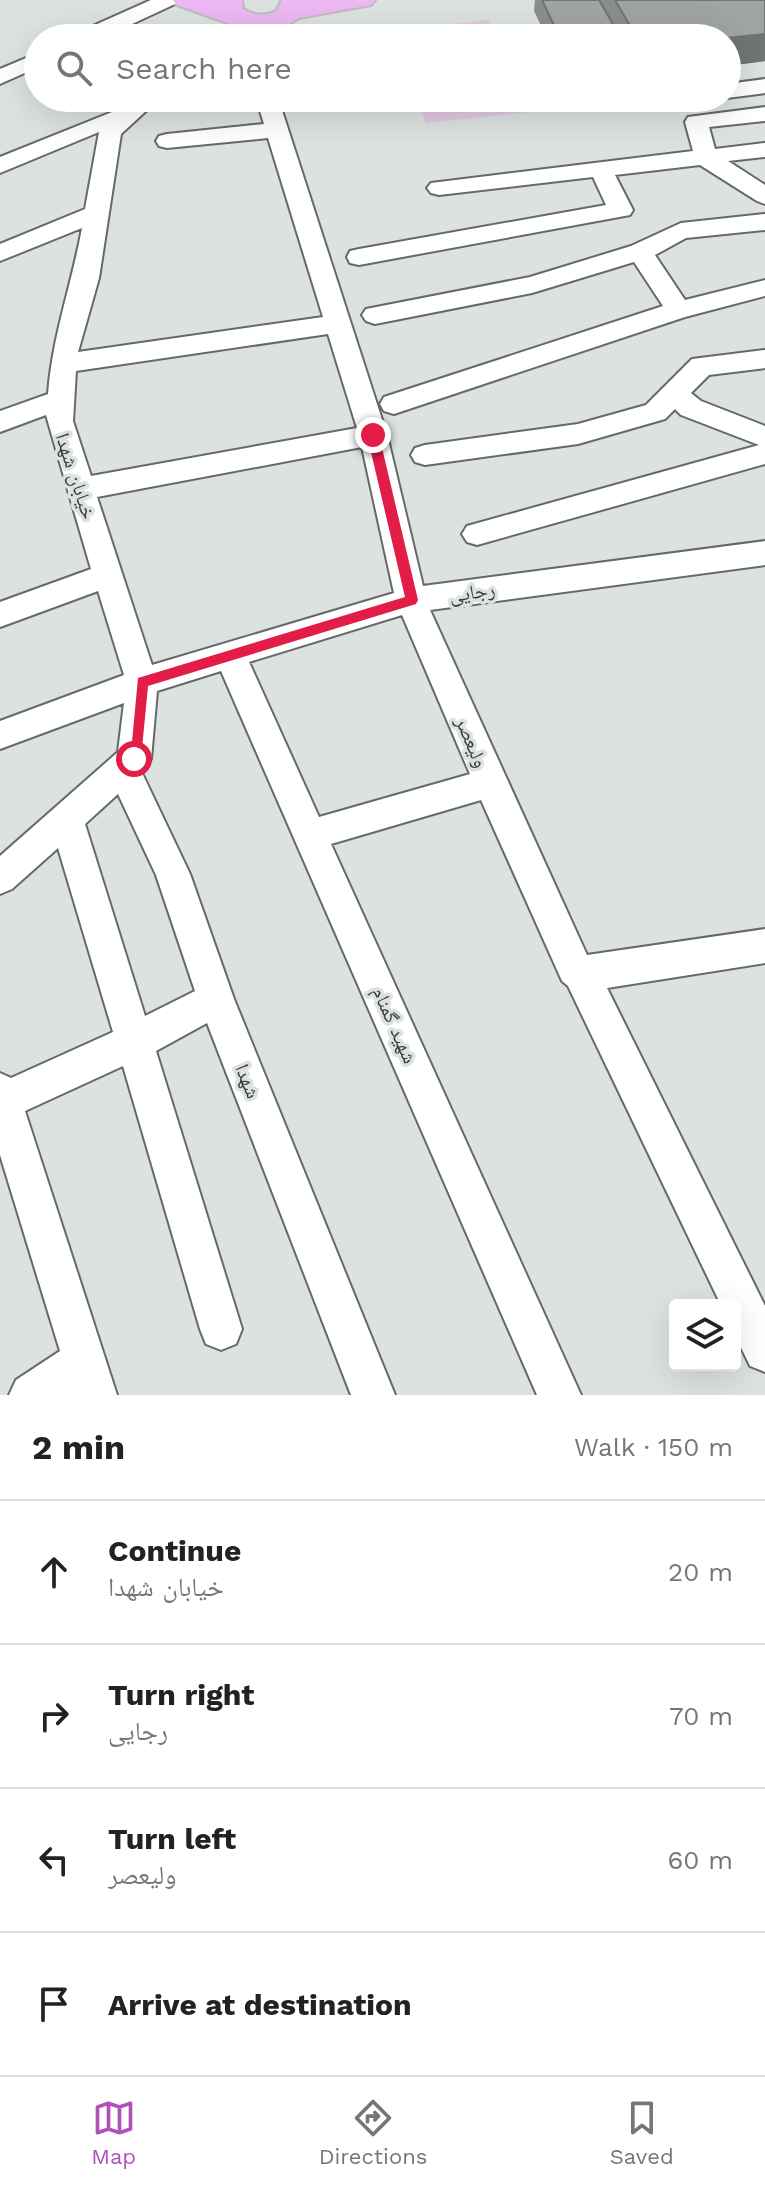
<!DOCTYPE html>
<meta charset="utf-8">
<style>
body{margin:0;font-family:"Work Sans","Noto Naskh Arabic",sans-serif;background:#f6f6f6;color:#222}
.controls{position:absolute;right:24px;bottom:24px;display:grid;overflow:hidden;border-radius:8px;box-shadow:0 8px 32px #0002}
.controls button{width:72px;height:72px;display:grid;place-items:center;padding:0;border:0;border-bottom:2px solid #e0e0e0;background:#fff;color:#222;font:40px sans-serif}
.stop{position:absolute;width:24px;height:24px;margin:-18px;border:6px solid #e11d48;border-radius:50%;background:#fff}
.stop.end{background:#e11d48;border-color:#fff;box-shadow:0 2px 8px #0008}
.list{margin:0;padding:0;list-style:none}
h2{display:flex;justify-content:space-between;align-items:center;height:104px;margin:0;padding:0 32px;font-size:34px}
h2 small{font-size:26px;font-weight:400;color:#767676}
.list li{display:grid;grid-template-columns:52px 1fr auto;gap:24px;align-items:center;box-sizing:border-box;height:144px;padding:0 32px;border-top:2px solid #e0e0e0}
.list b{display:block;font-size:30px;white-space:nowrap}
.list p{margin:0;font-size:26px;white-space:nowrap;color:#767676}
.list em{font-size:26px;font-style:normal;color:#767676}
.icon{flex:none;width:44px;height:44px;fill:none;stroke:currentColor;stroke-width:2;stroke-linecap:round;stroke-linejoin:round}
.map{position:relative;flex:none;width:765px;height:1395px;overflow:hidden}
.search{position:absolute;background:#fff;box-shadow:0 8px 32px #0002;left:24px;right:24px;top:24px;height:88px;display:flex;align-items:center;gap:20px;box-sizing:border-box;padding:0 28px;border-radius:44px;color:#767676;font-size:30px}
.sheet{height:680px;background:#fff}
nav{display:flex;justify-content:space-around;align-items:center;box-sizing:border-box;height:112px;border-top:2px solid #e0e0e0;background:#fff;font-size:22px;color:#767676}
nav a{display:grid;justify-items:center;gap:4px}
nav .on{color:#b051ba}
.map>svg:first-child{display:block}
.green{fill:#e1c9e2}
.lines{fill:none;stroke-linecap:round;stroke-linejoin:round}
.minor-casing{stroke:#656a68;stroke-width:4}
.major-casing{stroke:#bcbdbd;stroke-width:4}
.minor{fill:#fff;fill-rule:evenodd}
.major{fill:#ecb7f2;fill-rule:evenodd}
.wall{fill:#8a8e8c}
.shaded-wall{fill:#707472}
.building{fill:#a0a5a3;stroke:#707472;stroke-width:2}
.route{fill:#e11d48}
.labels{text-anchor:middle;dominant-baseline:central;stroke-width:7;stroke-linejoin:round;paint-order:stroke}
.street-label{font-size:20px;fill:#3b3d3c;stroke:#dce2e0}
</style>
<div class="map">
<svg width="765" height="1395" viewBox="0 0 765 1395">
<rect width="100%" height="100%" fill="#dce2e0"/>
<path class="green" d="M488 20 498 38H391L388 32Z
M416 98H532L539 111 426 123Z"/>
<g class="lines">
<g class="minor-casing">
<path id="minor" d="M151 0H178L175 4 102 38H74L77 33Z
M254 17 264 23 265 38H243L244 23Z
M38 53V67L0 84V69Z
M765 79V93L727 98V84Z
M136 98H160L121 134 99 278 78 352 323 317 268 138 167 148 159 146 156 141 159 136 167 134 264 124 256 98H278L387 435 423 586 765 541V565L430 610 587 955 765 929V963L607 988 765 1306V1372L750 1366 735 1335V1305H721L568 986 562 981 481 800 331 844 581 1395H537L221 671 157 691 151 759 142 773 190 874 234 999 395 1395H351L207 1023 156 1051 242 1329 236 1344 221 1350 206 1344 200 1329 123 1066 25 1111 117 1395H9L16 1380 60 1351 0 1155V1073L11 1078 113 1032 58 848 12 889 0 894V856L118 752 124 703 0 749V721L124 675 98 591 0 627V602L91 569 46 415 0 432V411L48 394C52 337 72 284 82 228L0 261V244L85 209 99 132 0 173V157L127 106ZM328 334 357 428 91 476 73 421 76 371ZM362 447 394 593 152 665 97 497ZM402 615 470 774 319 817 249 662ZM118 794 156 875 195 991 145 1016 85 824Z
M765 107V121L709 127 715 149 765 143V157L728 161 765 185V204L757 201 700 165 615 175 633 210 630 215 359 265 350 263 347 257 350 251 359 249 606 205 593 177 439 195 431 193 427 188 431 183 693 151 685 122 688 117Z
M765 214V230L686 238 655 255 685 300 765 280V296L685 317 394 414 384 411 380 404 384 397 663 306 634 262 532 293 375 324 366 321 362 315 366 309 530 277 631 246 681 223Z
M765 350V368L709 375 691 393 701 401 765 426V464L477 545 467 542 462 534 467 526 759 445 681 415 675 409 665 419 578 444 425 465 415 462 411 455 415 448 425 445 578 424 646 405 692 359Z"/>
</g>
<g class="major-casing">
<path id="major" d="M173 0H242L243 9C254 15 264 17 276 11L282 0H375L371 5 299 18 285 27 265 31 233 25 177 5Z"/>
</g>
<use href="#minor" class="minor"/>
<use href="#major" class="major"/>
</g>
<path class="wall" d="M535 0H765V61L727 66V38H547L534 11Z"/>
<path class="shaded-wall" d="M765 34V61L727 66V38Z"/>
<path class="building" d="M542 0H599L621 38H560Z
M615 0H765V34L727 38H637Z"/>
<path class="route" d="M373 431 379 435 418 600 416 604 148 686 141 759 134 765 130 763 138 678 405 597 367 435Z"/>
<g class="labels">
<g class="street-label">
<text transform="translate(76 476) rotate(72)">خیابان شهدا</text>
<text transform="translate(472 592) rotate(-8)">رجایی</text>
<text transform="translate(472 742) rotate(67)">ولیعصر</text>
<text transform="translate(395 1025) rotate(66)">شهید گمنام</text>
<text transform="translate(248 1081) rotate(68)">شهدا</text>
</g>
</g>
</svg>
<div class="controls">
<button><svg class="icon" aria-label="layers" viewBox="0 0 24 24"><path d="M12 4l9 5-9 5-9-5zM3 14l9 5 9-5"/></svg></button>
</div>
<div class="stop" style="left:134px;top:759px"></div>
<div class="stop end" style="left:373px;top:435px"></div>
<div class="search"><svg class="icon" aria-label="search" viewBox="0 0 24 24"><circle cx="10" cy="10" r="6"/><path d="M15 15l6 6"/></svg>Search here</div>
</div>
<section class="sheet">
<h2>2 min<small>Walk · 150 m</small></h2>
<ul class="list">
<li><svg class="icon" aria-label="ahead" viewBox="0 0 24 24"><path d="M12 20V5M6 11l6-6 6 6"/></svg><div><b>Continue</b><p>خیابان شهدا</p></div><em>20 m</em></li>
<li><svg class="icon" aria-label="right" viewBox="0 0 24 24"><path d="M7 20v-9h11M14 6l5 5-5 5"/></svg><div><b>Turn right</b><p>رجایی</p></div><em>70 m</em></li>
<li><svg class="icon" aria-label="left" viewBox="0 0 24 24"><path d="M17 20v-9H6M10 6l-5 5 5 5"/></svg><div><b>Turn left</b><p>ولیعصر</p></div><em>60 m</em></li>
<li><svg class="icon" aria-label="arrive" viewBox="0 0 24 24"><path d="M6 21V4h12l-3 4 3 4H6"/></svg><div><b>Arrive at destination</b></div></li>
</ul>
</section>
<nav>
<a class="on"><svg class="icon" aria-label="map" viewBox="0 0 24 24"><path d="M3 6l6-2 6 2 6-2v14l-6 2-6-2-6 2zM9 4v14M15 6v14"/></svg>Map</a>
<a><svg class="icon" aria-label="directions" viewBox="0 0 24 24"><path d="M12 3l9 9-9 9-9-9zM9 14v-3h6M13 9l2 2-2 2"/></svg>Directions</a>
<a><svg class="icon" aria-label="saved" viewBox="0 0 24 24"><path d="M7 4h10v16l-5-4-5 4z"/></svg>Saved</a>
</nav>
